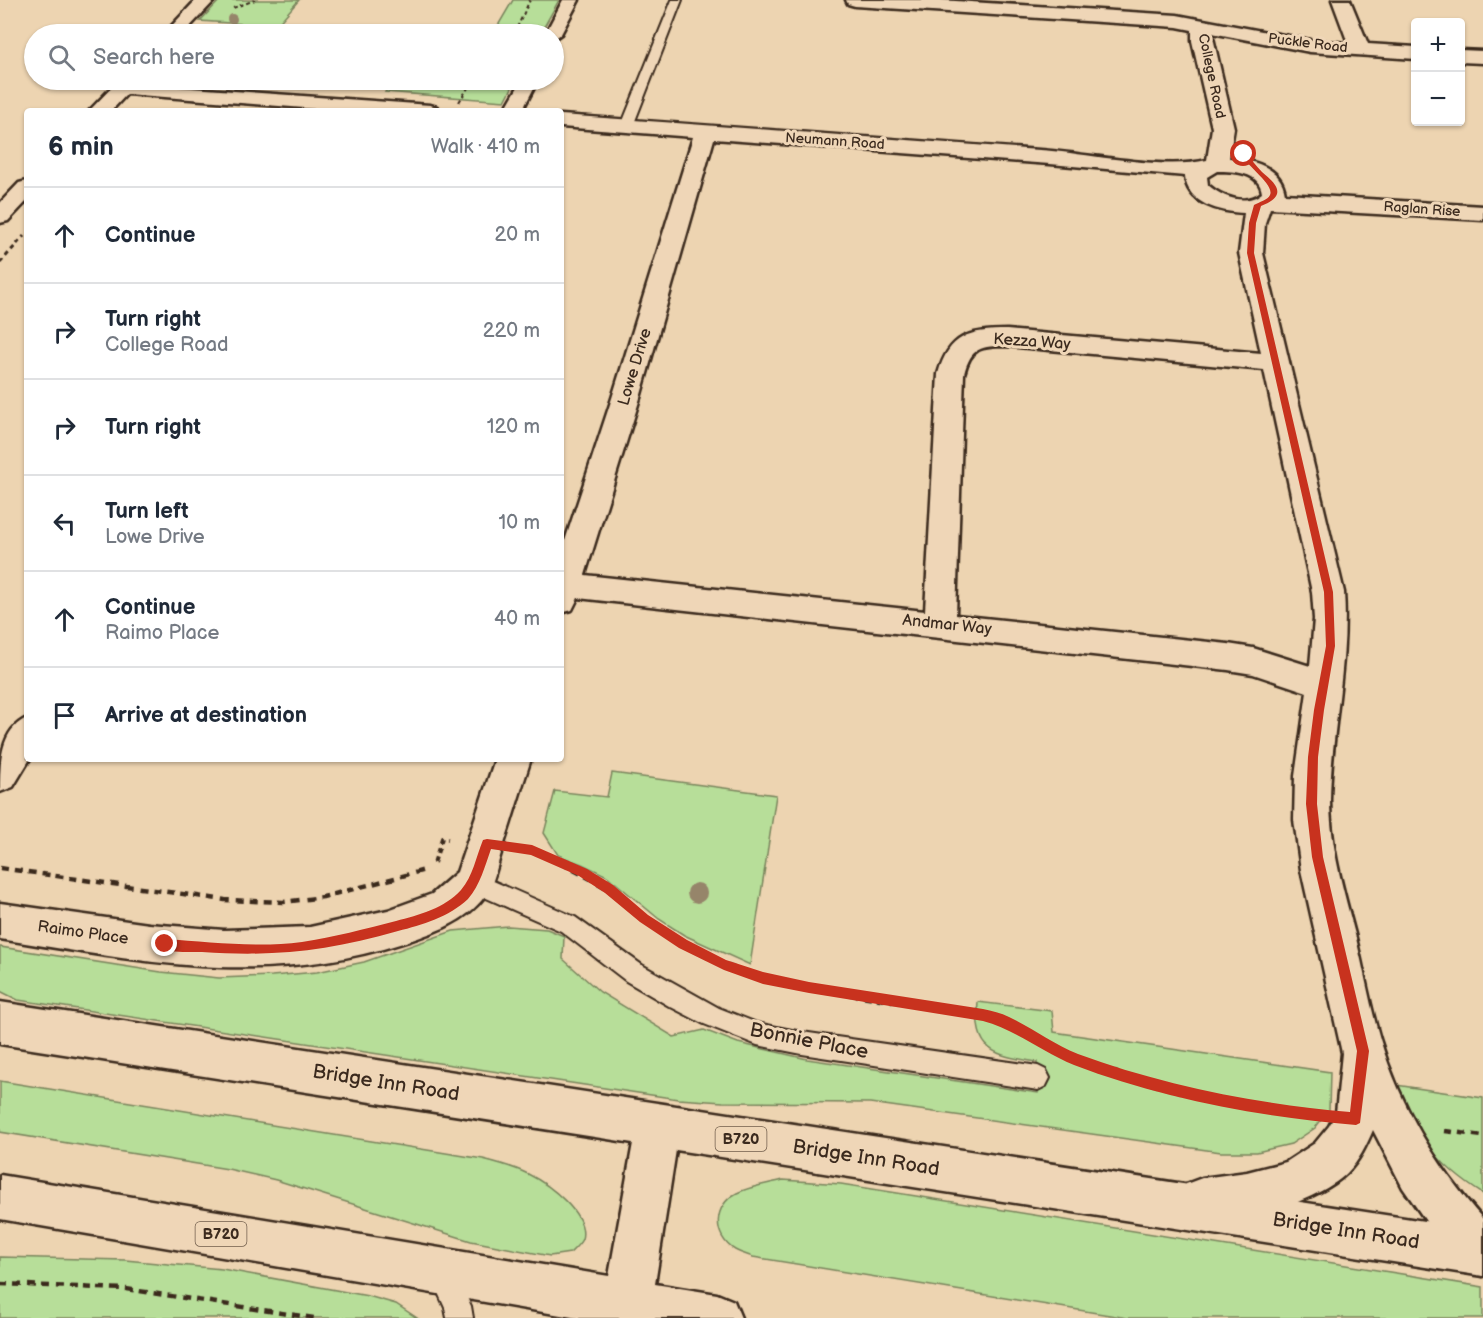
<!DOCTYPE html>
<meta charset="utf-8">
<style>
body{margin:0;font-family:"Balsamiq Sans",sans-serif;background:#f6f6f7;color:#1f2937}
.controls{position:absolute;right:18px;top:18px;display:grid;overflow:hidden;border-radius:6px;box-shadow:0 2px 4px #0004}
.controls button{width:54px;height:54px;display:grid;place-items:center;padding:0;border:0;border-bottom:2px solid #e0e1e3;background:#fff;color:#1f2937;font:30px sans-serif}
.stop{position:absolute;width:18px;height:18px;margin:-14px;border:4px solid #c8321e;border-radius:50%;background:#fff}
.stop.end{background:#c8321e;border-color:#fff;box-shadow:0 2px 6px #0008}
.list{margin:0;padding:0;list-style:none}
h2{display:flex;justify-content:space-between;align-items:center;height:78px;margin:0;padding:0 24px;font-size:26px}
h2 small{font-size:20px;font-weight:400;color:#747a83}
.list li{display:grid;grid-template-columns:39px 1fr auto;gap:18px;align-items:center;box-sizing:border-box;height:96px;padding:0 24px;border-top:2px solid #e0e1e3}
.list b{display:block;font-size:22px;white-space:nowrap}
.list p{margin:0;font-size:20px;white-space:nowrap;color:#747a83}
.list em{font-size:20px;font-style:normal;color:#747a83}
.icon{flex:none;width:33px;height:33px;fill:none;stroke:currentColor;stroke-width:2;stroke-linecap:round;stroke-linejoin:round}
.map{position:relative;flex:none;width:1483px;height:1318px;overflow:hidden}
.search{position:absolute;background:#fff;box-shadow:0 2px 4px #0004;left:24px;top:24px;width:540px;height:66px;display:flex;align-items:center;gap:15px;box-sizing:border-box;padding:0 21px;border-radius:33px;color:#747a83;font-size:22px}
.panel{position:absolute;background:#fff;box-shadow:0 2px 4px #0004;left:24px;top:108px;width:540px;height:654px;border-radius:6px}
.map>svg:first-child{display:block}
.green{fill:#b7de99;stroke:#79845c;stroke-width:1.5}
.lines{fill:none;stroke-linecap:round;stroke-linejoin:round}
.service-casing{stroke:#3b2a1e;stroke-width:4}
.pedestrian-casing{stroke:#3b2a1e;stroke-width:5}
.minor-casing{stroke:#3b2a1e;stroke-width:5}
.tertiary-casing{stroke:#3b2a1e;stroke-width:5}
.primary-casing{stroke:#3b2a1e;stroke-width:5}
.path-far3{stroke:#3b2a1e;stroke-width:2;stroke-dasharray:4 3;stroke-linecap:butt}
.path-far2{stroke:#3b2a1e;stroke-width:3;stroke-dasharray:4.5 4;stroke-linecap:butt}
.path-far1{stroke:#3b2a1e;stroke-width:4;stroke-dasharray:6 4.5;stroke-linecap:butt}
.path{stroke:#3b2a1e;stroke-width:4.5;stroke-dasharray:8 6;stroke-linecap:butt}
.service{fill:#efd6b7;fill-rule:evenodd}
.pedestrian{fill:#efd6b7;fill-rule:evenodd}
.minor{fill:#efd6b7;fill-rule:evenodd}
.tertiary{fill:#efd6b7;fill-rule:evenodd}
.primary{fill:#efd6b7;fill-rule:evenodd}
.tree{fill:#96856a}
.route{fill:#c8321e}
.labels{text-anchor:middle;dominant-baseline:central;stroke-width:6;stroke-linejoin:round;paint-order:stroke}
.far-street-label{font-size:14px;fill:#3b2a1e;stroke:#efd6b7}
.shield{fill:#efd6b7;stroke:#715e4c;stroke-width:1.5}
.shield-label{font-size:15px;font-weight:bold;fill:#3b2a1e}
.street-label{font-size:16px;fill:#3b2a1e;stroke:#efd6b7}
.near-street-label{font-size:20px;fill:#3b2a1e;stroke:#efd6b7}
</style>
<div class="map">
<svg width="1483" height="1318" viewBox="0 0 1483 1318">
<rect width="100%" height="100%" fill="#edd4b1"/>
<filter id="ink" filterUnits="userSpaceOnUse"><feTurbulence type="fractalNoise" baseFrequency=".0167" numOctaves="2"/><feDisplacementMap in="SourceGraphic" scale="12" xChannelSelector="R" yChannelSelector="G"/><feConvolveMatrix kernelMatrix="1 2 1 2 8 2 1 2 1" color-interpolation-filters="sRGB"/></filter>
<g filter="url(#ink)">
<path class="green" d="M220 0H299L276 26 200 21Z
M513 0H559L540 34H493Z
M393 80H516L505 101 385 92Z
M612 773 776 795 750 965 684 935 659 919 607 876 582 864 558 855 544 833 555 791 607 797Z
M508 926 547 929 564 936 563 959 600 992 674 1037 704 1030 738 1043 807 1059 1038 1093 1037 1062C993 1055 974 1052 978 1002L1052 1011 1054 1032 1330 1072 1329 1110 1315 1128 1291 1144 1257 1152H1221L870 1103 723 1102 678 1099 18 1000 0 991V947L161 972 219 978 272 976 317 972 364 962 453 931Z
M0 1081 483 1159C499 1163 514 1167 528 1174 548 1184 589 1214 582 1239 580 1244 574 1249 570 1253L550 1256 471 1241 276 1180 228 1169 0 1132Z
M1396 1085 1483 1098V1194C1431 1161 1422 1138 1396 1085Z
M783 1180 841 1184 1483 1287V1318H1128L753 1257C748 1255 740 1253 735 1250 712 1236 713 1205 737 1193 751 1186 768 1184 783 1180Z
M0 1257 125 1260 222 1269 368 1296 396 1304 417 1318H0Z"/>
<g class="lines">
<g class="service-casing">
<path id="service" d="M672 0H682L633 126 631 128H623L621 126Z
M473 872 575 917 642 965 719 1008 757 1023 802 1032 1038 1066 1046 1070 1050 1078 1046 1086 1038 1090 802 1054 757 1045 704 1024 669 1006 626 981 561 931 466 889 463 882 466 875Z
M443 1262 452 1266 471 1306 473 1318H447L445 1308 430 1275 434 1266Z"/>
</g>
<g class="pedestrian-casing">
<path id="pedestrian" d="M563 0H579L561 34 554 39V34H545Z
M522 80H538L522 111H504Z"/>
</g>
<g class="minor-casing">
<path id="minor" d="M846 0H940L1177 15 1310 40 1348 43 1332 0H1350L1368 44 1416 47V59L1310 52 1212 33 1234 128 1229 158C1253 160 1282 167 1285 194L1483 206V220L1270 208 1265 223 1263 253 1344 592C1349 662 1331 730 1330 800 1330 847 1344 892 1356 938 1364 971 1370 1006 1380 1039 1400 1106 1437 1167 1483 1219V1276L1467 1269 1428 1224 1403 1188 1373 1130C1366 1146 1359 1161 1347 1173 1320 1200 1241 1225 1203 1222 1198 1222 1191 1218 1186 1216L1180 1200 1186 1184 1202 1178 1247 1172 1286 1162 1315 1143 1329 1126 1336 1113 1342 1053 1301 870 1294 820 1295 776 1307 692 1253 674 1228 670 578 598 572 610 561 613V553L612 398 693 137 561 127V115C721 126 881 138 1040 150 1087 153 1164 171 1207 160L1212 128 1192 41V30L1177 27 855 6 848 4ZM714 139 1050 164 1185 176C1187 204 1220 212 1244 213L1239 253 1261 353 1007 330C969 330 949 335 938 374L925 611 585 575 640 398ZM1217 171C1234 171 1260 172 1262 193 1246 206 1223 198 1208 185L1207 177ZM1007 346 1264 370 1312 592 1314 619 1310 666 1253 648 1228 644 956 615 964 374C971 347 981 346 1007 346Z
M1460 50 1483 51V63L1460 62Z
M121 83 430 105 437 107 440 111H343L114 93 111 89 114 85Z
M27 718V759H30L13 787 0 792C0 763 0 730 27 718Z
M495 759H531C521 789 512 820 502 850 497 865 494 884 485 896 466 922 433 933 403 943 264 988 140 961 0 939V903L149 924 224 930 310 927 388 910 432 894 457 872Z"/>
</g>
<g class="tertiary-casing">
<path id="tertiary" d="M196 0H215L183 34H164Z
M119 80H140L111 111H89Z
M27 181V201L8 221 0 223V203L19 183Z"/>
</g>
<g class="primary-casing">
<path id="primary" d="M0 1002 1483 1230V1276L676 1150 655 1284 717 1294 734 1301 741 1318H578L0 1219V1175L609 1276 633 1143 0 1044Z"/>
</g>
<path class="path-far3" d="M233 8 255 0
M514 34 530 0
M459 102 473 80"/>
<path class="path-far2" d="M0 263 24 236"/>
<path class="path-far1" d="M524 849 532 850 564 864
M434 863 442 838 448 839"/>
<path class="path" d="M561 863 609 889 644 919 683 944 724 965 763 978 809 988 983 1015 1006 1021 1044 1044
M0 868 225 900 283 902 323 897 425 870
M1058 1051C1138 1085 1226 1105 1312 1115
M1445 1131 1483 1136
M0 1284 126 1289 314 1318"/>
<use href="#service" class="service"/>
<use href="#pedestrian" class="pedestrian"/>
<use href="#minor" class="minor"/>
<use href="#tertiary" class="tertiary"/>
<use href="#primary" class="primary"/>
</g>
<g class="tree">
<circle cx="232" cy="19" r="5"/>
<circle cx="697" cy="893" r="10"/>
</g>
</g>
<path class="route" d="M1241 152H1246C1251 159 1256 166 1262 172 1279 186 1286 196 1261 206L1256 223 1254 253 1333 592 1335 646 1324 710 1318 757 1317 804 1323 857 1369 1051 1360 1123 1356 1125C1261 1117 1163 1099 1074 1065 1042 1052 1016 1030 983 1021L809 993 763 984 724 970 679 948 640 922 605 893 579 876 531 855 491 849C485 866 480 885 468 899 449 917 422 925 398 931 328 951 275 957 202 952 189 952 173 953 161 948L159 944 165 939C210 942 257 948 302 942 334 937 365 929 396 921 419 915 445 908 461 890 473 876 476 857 483 840L487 839 532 845 587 869 613 885 648 915 687 940 726 960 763 972 809 982 983 1009C992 1011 1001 1013 1009 1017 1033 1028 1053 1044 1078 1054 1165 1086 1258 1104 1350 1112L1357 1051 1312 857 1306 804 1308 757 1314 710 1326 646 1324 592 1247 253 1249 223 1254 205C1259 202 1268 200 1270 195 1275 184 1244 165 1241 152Z"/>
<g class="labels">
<g class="far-street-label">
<text transform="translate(1308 43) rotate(7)">Puckle Road</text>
<text transform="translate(1212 76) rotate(78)">College Road</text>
<text transform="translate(835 141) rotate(4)">Neumann Road</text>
<text transform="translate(1422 209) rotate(4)">Raglan Rise</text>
</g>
<g class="shield">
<rect x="715.5" y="1127" width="51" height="24" rx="4.5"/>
<rect x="195.5" y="1222" width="51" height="24" rx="4.5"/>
</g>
<g class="shield-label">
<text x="741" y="1139">B720</text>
<text x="221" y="1234">B720</text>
</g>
<g class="street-label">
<text transform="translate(1032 342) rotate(4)">Kezza Way</text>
<text transform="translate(635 367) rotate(-73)">Lowe Drive</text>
<text transform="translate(947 625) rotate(6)">Andmar Way</text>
<text transform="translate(83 933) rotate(8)">Raimo Place</text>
</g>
<g class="near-street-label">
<text transform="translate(809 1041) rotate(11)">Bonnie Place</text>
<text transform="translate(386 1083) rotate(9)">Bridge Inn Road</text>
<text transform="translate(866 1158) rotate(9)">Bridge Inn Road</text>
<text transform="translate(1346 1231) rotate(9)">Bridge Inn Road</text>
</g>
</g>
</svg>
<div class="controls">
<button>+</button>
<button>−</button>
</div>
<div class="stop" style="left:1244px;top:154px"></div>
<div class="stop end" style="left:165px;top:944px"></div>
<div class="search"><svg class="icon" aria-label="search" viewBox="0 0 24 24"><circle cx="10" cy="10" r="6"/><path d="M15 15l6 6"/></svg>Search here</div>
<section class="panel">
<h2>6 min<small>Walk · 410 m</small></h2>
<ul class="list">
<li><svg class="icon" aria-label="ahead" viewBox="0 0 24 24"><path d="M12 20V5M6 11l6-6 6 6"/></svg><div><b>Continue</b></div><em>20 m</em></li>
<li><svg class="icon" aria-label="right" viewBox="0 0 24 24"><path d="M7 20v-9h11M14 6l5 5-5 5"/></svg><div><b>Turn right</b><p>College Road</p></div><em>220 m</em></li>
<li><svg class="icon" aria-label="right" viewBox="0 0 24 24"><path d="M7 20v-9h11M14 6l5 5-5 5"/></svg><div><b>Turn right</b></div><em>120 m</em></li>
<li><svg class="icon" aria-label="left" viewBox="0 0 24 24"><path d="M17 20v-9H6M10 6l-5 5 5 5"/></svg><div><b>Turn left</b><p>Lowe Drive</p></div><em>10 m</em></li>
<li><svg class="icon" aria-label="ahead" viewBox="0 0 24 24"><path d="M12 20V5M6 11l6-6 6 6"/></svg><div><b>Continue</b><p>Raimo Place</p></div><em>40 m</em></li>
<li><svg class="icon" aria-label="arrive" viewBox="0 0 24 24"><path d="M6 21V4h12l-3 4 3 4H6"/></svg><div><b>Arrive at destination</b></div></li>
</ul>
</section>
</div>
